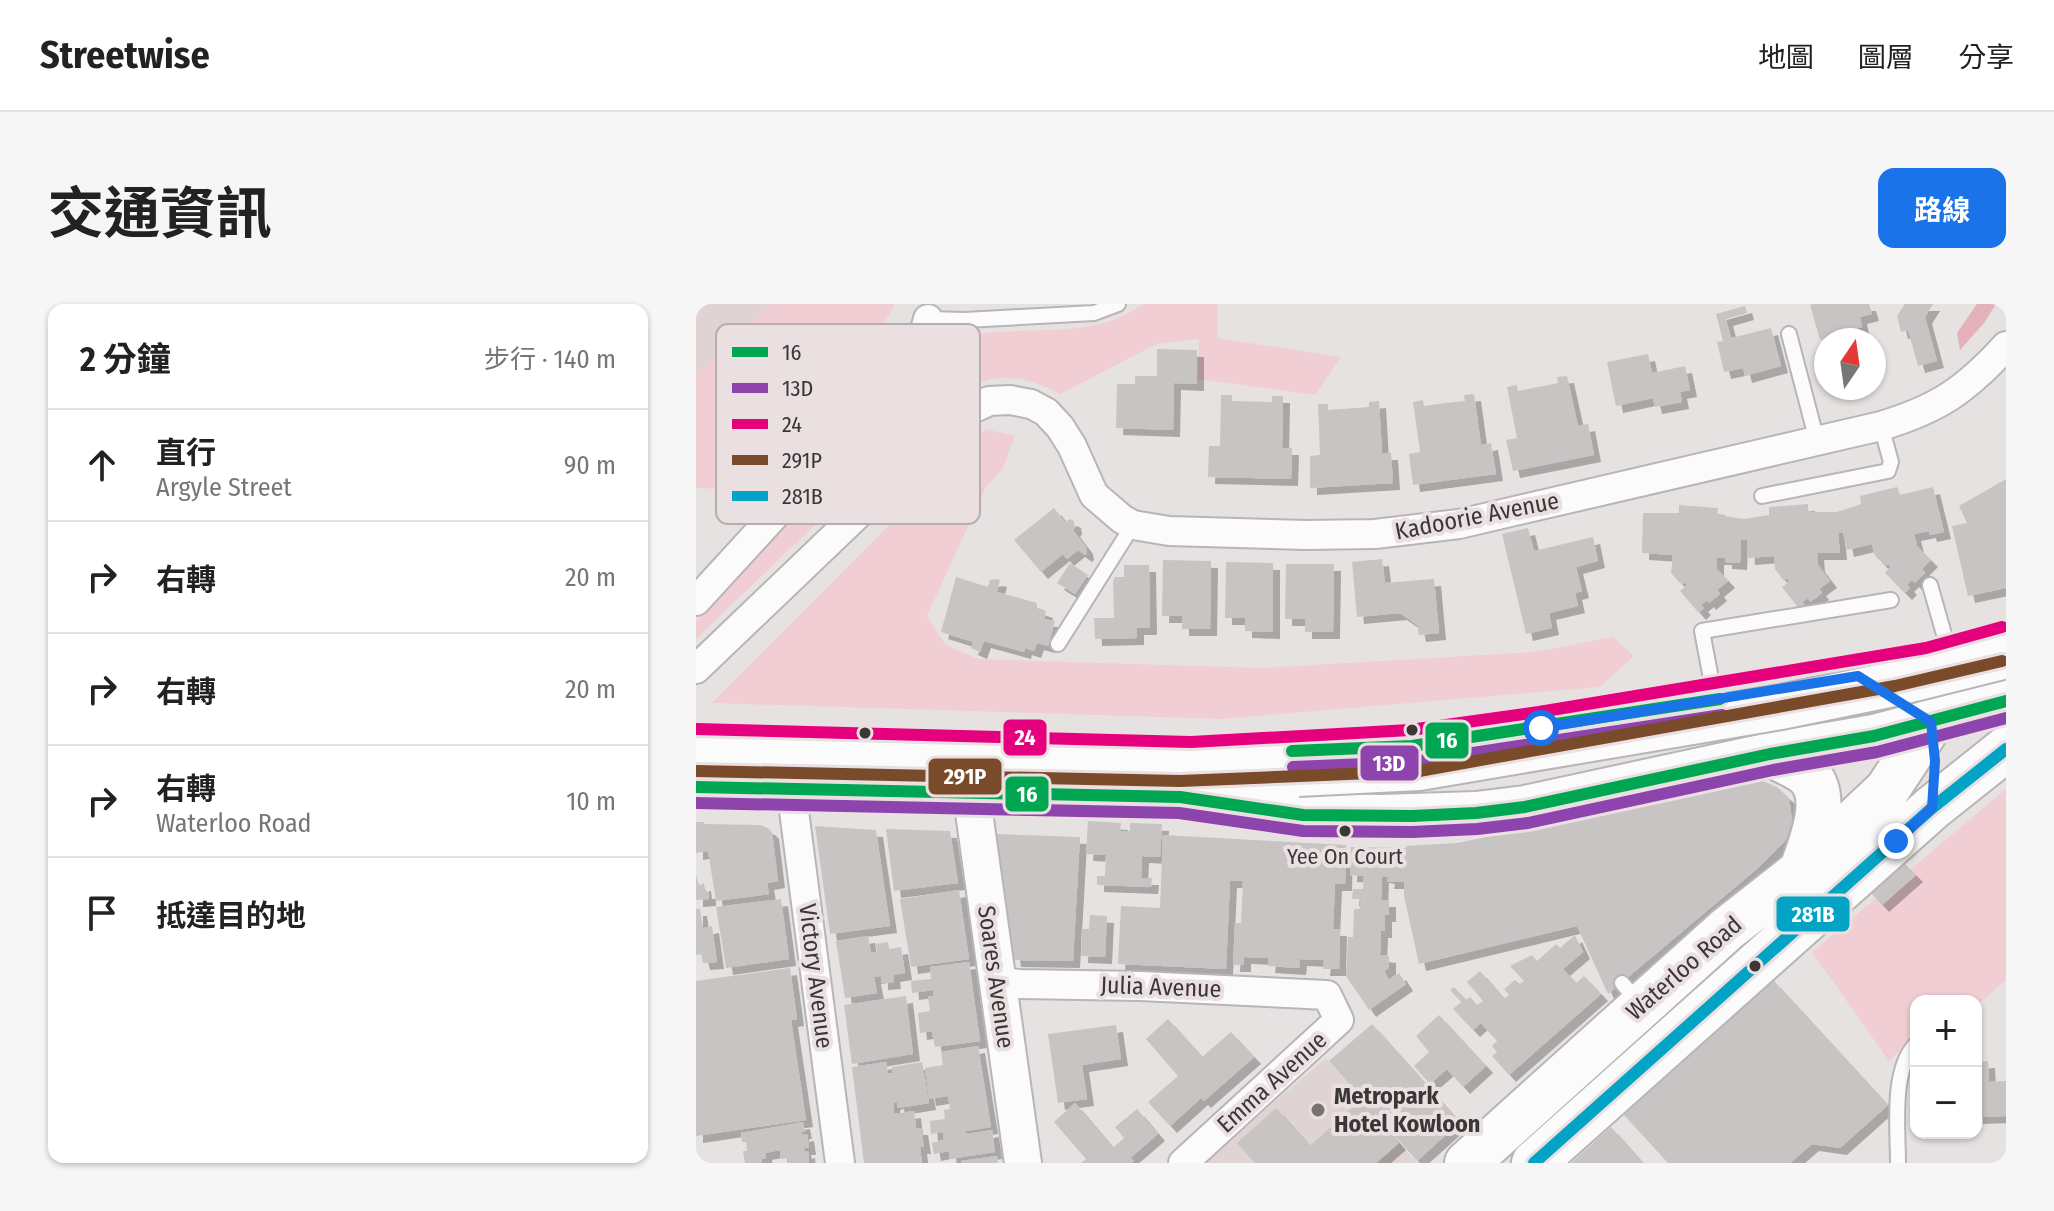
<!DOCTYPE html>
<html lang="zh-TW">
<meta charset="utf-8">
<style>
body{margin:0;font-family:"Fira Sans Condensed","Noto Sans TC",sans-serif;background:#f6f6f6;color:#222}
.controls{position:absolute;right:24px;bottom:24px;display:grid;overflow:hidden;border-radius:16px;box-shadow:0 2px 6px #0004}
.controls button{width:72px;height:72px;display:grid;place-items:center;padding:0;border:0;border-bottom:2px solid #e0e0e0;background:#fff;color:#222;font:40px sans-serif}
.compass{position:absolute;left:1118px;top:24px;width:72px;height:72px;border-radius:50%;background:#fff;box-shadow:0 2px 6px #0004;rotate:13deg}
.stop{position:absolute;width:24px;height:24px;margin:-18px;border:6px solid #1a73e8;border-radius:50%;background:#fff}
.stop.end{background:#1a73e8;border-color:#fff;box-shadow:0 2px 8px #0008}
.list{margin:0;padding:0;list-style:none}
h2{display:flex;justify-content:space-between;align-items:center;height:104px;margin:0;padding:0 32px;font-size:34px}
h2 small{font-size:26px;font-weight:400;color:#767676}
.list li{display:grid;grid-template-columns:52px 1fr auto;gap:24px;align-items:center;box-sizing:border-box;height:112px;padding:0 32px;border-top:2px solid #e0e0e0}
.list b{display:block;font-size:30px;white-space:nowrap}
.list p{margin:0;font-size:26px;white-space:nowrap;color:#767676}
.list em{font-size:26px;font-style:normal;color:#767676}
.icon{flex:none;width:44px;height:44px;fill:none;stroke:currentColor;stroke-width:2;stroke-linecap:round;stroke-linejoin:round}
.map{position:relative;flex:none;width:1310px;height:859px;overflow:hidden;border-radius:16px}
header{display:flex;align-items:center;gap:48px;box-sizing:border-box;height:112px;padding:0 40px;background:#fff;border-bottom:2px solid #e0e0e0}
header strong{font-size:38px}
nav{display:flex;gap:44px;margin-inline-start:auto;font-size:28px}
.intro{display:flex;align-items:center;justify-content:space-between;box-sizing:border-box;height:192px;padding:0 48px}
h1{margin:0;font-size:56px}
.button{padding:20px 36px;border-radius:16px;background:#1a73e8;color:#fff;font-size:28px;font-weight:700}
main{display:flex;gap:48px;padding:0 48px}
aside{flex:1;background:#fff;border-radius:16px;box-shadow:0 2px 6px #0004}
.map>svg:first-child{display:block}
.built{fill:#e0d3d4}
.green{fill:#f1ced4}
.water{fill:#e4b0b9}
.building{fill:#c8c4c4;filter:url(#shadow)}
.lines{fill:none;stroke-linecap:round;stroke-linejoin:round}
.service-casing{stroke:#b9b4b5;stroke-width:18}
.minor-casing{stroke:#b9b4b5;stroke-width:32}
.tertiary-casing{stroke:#b9b4b5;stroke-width:40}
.secondary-casing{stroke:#b9b4b5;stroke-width:46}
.primary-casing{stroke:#b9b4b5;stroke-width:48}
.service{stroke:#fbfbfb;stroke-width:14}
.minor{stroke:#fbfbfb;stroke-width:28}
.tertiary{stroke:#fbfbfb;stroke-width:36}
.secondary{stroke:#fbfbfb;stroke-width:42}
.primary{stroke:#fbfbfb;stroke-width:44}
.primary-bridge-casing{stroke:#b9b4b5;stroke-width:48;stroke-linecap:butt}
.primary-bridge{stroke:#fbfbfb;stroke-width:44}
.bus-1-casing{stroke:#eadfe1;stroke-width:18}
.bus-2-casing{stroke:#eadfe1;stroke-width:18}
.bus-3-casing{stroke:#eadfe1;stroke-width:18}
.bus-4-casing{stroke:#eadfe1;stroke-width:18}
.bus-5-casing{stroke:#eadfe1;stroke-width:18}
.bus-1{stroke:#00a651;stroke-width:12}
.bus-2{stroke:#8e44ad;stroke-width:12}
.bus-3{stroke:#e5007d;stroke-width:12}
.bus-4{stroke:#7a4b2a;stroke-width:12}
.bus-5{stroke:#03a3c6;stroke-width:12}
.route{stroke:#1a73e8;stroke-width:10}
.bus-dot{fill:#3b3737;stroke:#eadfe1;stroke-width:3}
.poi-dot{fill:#777373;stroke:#eadfe1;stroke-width:3}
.labels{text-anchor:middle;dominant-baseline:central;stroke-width:8;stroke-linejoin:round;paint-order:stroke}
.bus-label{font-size:22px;fill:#3b3737;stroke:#eadfe1}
.street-label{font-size:24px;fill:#3b3737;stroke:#eadfe1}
.poi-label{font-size:24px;font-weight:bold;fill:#3b3737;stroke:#eadfe1;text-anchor:start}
.key{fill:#eadfe1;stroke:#b6adae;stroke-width:2}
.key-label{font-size:22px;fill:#3b3737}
.line-badge{stroke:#eadfe1;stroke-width:3}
.badge-label{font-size:22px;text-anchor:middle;font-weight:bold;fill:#fff}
</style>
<header>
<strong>Streetwise</strong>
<nav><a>地圖</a><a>圖層</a><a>分享</a></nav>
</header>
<div class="intro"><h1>交通資訊</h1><a class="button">路線</a></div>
<main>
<aside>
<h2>2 分鐘<small>步行 · 140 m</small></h2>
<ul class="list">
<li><svg class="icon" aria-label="ahead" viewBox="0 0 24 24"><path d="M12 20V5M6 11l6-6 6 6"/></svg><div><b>直行</b><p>Argyle Street</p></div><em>90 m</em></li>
<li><svg class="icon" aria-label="right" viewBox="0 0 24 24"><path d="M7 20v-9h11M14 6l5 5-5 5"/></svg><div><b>右轉</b></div><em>20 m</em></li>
<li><svg class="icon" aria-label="right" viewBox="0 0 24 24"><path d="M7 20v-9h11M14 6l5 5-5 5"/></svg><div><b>右轉</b></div><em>20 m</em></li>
<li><svg class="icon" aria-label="right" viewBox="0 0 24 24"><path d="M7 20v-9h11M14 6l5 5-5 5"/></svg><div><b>右轉</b><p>Waterloo Road</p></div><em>10 m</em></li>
<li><svg class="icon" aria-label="arrive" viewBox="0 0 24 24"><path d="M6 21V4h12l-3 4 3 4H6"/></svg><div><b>抵達目的地</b></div></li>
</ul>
</aside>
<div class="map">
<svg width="1310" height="859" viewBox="0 0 1310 859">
<defs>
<filter id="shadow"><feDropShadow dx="7" dy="7" stdDeviation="0" flood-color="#0004"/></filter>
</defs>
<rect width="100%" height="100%" fill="#e7e2e2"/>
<path class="built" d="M0 0H78L70 4 0 70Z
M630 754 721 859H507Z"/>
<path class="green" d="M78 0H199L187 21 185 33 161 57 175 70 71 187 0 184V70L70 4Z
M447 0H522L521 34 645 53 619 91 502 75 503 35 461 40 364 90C311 63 284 71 239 106L0 335V317L242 52 272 34 289 29C343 23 401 34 447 0Z
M289 125 319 132 307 164 290 183 231 312 250 341 282 355 567 364 838 348 917 333 938 352 904 383 525 415 16 399Z
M1310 485V676L1280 702V697H1220V743L1214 737 1193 757 1116 648Z"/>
<path class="water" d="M1281 0H1300L1288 19 1264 46 1261 29Z"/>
<path class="building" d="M1117 0H1173L1176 10 1164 13 1166 23 1124 36 1114 1Z
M1209 0H1237L1229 13 1241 57 1222 62 1212 26 1205 28 1201 12Z
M1049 2 1051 9 1030 15 1035 34 1075 24 1085 62 1049 72 1047 64 1028 68 1021 38 1027 37 1020 10Z
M461 45 501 46V80L478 79 477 126 420 124 421 80H439V72H461Z
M952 50 956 69 989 62 994 86 984 88 986 98 959 103 957 94 920 102 911 58Z
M871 72 882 122 892 120 898 151 817 167 810 136 821 134 811 83 821 81 822 87 862 79 861 73Z
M778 90 785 141 795 139 800 170 717 181 713 150 724 148 717 98 727 96 728 102 749 99 769 97 768 91Z
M525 91H536V97L576 98V92H587L586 144H596L595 175 512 173 513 142H524Z
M683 97 686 149H695L697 179 614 184V152L624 151 622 100H632V106L673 103V98Z
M1310 175V284L1272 292 1256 222 1271 219 1263 202Z
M1201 183 1204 191 1237 183 1248 228 1234 231 1233 227 1218 230 1221 242 1235 256 1226 265 1229 269 1219 279 1216 276 1211 281 1214 284 1209 289 1189 269 1195 262 1192 260 1190 262 1179 252 1176 240 1151 246 1147 228 1142 229 1144 249H1121L1122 261 1134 277 1123 285 1126 289 1114 298 1112 294 1106 298 1109 302 1104 306 1086 283 1093 278 1091 274 1088 277 1079 265 1078 252 1052 254 1051 236H1045L1044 259 1029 258V254H1021V265L1032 277 1021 286 1024 290 1013 299 1011 296 1005 301 1008 304 1003 309 984 287 991 281 989 278 986 281 975 269 977 251 946 249 947 209H983V201L1022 204 1021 211 1048 215 1073 211V203L1112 200V208H1141L1165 200 1164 192Z
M358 204 369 218 374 215 378 217 379 223 377 226 390 243 391 249 389 251 382 246 371 255 367 250 345 268 318 236Z
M832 224 838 247 897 233 902 257 880 263 886 287 879 289 882 302 853 309 856 324 830 330 806 230Z
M686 255 689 279 738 275 743 329 723 331 721 321 704 309 661 313 656 258Z
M467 256 515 257 514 325H486V312H466Z
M530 258 577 259V328L549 327V314H529Z
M374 259 392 271 379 290 361 279Z
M590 260H638L637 328H609V315H589Z
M428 261H453L454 324H441V334L399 335 398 314H418L417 277 419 273H428Z
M260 273 292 283 294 276 300 275 304 276 301 288 341 299V304L350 307 348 315 359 317 352 342 341 339 338 347 329 344 328 348 288 337 284 348 275 344 277 338 245 328Z
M1064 476 1081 483 1093 494 1096 516 1090 536 1063 563 912 690 881 622 723 660 708 592V578H691L692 573 686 572 685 596H693V611H689V627H685L684 651 693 652V664L688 667 693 676 703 669 710 680 673 706 650 672 652 633H657L658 605H664L665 595H656L657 585H667L668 572 654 571 655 543 710 544V542L761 539Z
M392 517 425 519 424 527H434V519L466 520 464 553 446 552 445 574H456L455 583 401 581V572H409L410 551 390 550Z
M0 518H8V520L64 521 72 524 76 528 82 577 71 579 73 590 20 597 12 547 0 549Z
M119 522 180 526 194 622 134 630Z
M190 525 254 527 262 579 198 587Z
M300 530 384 533 377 657 318 656Z
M467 531 650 541 649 580H639L637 625H644L643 665H627L628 656 604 655 603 664 572 662 573 654 548 653V661H537L539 619H545L547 577H534L530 665 422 660 425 602 464 604Z
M1207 558 1220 571 1186 601 1174 588Z
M0 571 3 581 8 580 9 588H13V595L0 596Z
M263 586 273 655 215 663 204 595Z
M85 595 93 655 30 664 20 603Z
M0 605H4L7 624 16 622 21 658 7 659 5 650 0 651Z
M394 611 411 612 409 653 385 652 386 625H393Z
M879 631 887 648 867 665 880 679 888 672 905 690 813 771 796 752 801 748 796 742 801 737 785 719 777 726 757 705 765 698 754 686 758 683 770 696 774 693 781 701 787 697 771 678 784 667 808 695 813 691 808 685 819 676 824 680 828 677 814 662 836 651 841 657 860 640 864 644Z
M172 632 175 649 181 648 180 640 192 638 193 645 205 643 209 669 197 671 198 678 185 679V672L178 673 181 689 149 694 140 637Z
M273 658 284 737 239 743 236 727 224 729 222 709 234 707 232 693 238 692 237 686 216 689 215 677 235 675 234 663Z
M94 664 101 715 95 716 110 816 0 832V677Z
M1077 676 1192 801 1144 844 1116 840 1094 859H972L928 811Z
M210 692 217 750 156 760 148 701Z
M743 711 790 762 767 783 751 765 734 780 718 762 733 748 720 732Z
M472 715 506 753 535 728 558 753 508 797 505 794 474 822 452 798 482 772 450 735Z
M676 720 764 818 721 857 633 757Z
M420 721 425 755 386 761 391 795 362 799 352 730Z
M282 742 295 823 270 827V830L296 826 299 848 254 855 253 847 238 850 236 839 248 836 247 828 235 830 234 817 249 815 248 806 254 805 252 792 233 795 229 764 247 761 245 748Z
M1292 757 1293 778 1310 777V812L1280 813V758Z
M190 758 192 769H196V763L226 758 233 799 202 804 201 798 197 799 198 810 218 807 220 824H225L228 843H224L226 859H168L156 763Z
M665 795 703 839 680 859H559L541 839 580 804 614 842Z
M379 799 417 844 428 834 419 823 441 805 462 830 434 854 438 857 435 859H385L390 855 358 818Z
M107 818 109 828H106V831L111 830 113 844H108L109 848 112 847 113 859H93L92 854 85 855 84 846 69 849 70 855H66V859H49L47 847H51L50 838H46L45 829Z
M915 823 947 859H875Z
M301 852 302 859H265V857Z"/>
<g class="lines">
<g class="service-casing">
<path id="service" d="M232 15 269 16 398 9 422 0
M1093 30 1121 137
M1066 192 1192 167 1195 158 1185 122
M1234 281 1255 355
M362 340 437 221
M1019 396 1006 327 1195 296
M926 679 942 698
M1202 859C1202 825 1195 767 1219 741"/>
</g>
<g class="minor-casing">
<path id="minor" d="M0 297 209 69 224 43 232 15
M0 365 253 123 274 106 293 97 314 96 335 100 350 108 364 123 376 142 398 191 426 215 437 221 473 227 610 231 679 230 763 220 1185 122C1242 105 1270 86 1310 42
M95 484 144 859
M300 677 323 680 444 682 631 691 643 716 487 859"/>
</g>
<g class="tertiary-casing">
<path id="tertiary" d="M275 487 327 859"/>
</g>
<g class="secondary-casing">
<path id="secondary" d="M539 451 716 442 800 430
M544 503 607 511 686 512 780 509 829 503 1074 450 1178 432 1310 397"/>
</g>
<g class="primary-casing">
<path id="primary" d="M0 441 495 454 595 469
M1074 450C1085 456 1098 461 1108 468 1137 488 1115 539 1106 565
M0 483 484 493 604 488
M771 859 1031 625 1105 567 1191 486 1282 347 1293 344
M838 859 1236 504 1310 445"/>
</g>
<use href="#service" class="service"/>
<use href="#minor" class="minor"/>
<use href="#tertiary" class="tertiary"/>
<use href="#secondary" class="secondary"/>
<use href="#primary" class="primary"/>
<g class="primary-bridge-casing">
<path id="primary-bridge" d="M602 470 723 464 1085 403 1198 380 1310 352"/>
</g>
<use href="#primary-bridge" class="primary-bridge"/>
<g class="bus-1-casing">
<path id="bus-1" d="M596 447 716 442 1024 395
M0 483 484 493 607 511 716 512 780 509 829 503 1074 450 1178 432 1310 397"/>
</g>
<g class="bus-2-casing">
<path id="bus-2" d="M597 463 718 458 1026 411
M0 499 483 509 607 527 716 528 781 525 832 519 1077 466 1181 448 1310 414"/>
</g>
<g class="bus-3-casing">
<path id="bus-3" d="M0 425 495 438 714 426 843 408 1230 344 1306 323"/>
</g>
<g class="bus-4-casing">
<path id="bus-4" d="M0 467 484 477 723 467 1199 382 1306 357"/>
</g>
<g class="bus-5-casing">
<path id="bus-5" d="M838 859 1236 504 1310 445"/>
</g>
<use href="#bus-1" class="bus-1"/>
<use href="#bus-2" class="bus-2"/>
<use href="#bus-3" class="bus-3"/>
<use href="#bus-4" class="bus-4"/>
<use href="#bus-5" class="bus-5"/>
</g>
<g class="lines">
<path class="route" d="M845 424 1162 372 1235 418 1239 457 1236 504 1200 537"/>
</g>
<g class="bus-dot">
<circle cx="716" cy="426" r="7"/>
<circle cx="169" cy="429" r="7"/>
<circle cx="649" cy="527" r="7"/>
<circle cx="1059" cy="662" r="7"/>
</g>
<circle class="poi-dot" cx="622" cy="806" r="8"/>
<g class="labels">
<g class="bus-label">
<text x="649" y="552">Yee On Court</text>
</g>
<g class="street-label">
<text transform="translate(781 212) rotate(-11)">Kadoorie Avenue</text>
<text transform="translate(988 664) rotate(-41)">Waterloo Road</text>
<text transform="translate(120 672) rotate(83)">Victory Avenue</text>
<text transform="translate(300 673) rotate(82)">Soares Avenue</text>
<text transform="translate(465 683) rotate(2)">Julia Avenue</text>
<text transform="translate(576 778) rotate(-42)">Emma Avenue</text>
</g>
<g class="poi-label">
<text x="638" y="792">Metropark<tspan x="638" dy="28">Hotel Kowloon</tspan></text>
</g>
</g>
<rect x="20" y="20" width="264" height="200" rx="12" class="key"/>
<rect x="36" y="43" width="36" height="10" fill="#00a651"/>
<rect x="36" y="79" width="36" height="10" fill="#8e44ad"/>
<rect x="36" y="115" width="36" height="10" fill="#e5007d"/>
<rect x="36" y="151" width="36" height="10" fill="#7a4b2a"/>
<rect x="36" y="187" width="36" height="10" fill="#03a3c6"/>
<g class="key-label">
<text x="86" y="56">16</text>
<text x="86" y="92">13D</text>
<text x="86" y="128">24</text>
<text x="86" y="164">291P</text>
<text x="86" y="200">281B</text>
</g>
<g class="line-badge">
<rect x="306" y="414" width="46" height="39" rx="8" fill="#e5007d"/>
<rect x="728" y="417" width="46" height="39" rx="8" fill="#00a651"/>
<rect x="663" y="440" width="61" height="38" rx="8" fill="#8e44ad"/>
<rect x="231" y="453" width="76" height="39" rx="8" fill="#7a4b2a"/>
<rect x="308" y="471" width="46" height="38" rx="8" fill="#00a651"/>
<rect x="1079" y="591" width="76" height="38" rx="8" fill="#03a3c6"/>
</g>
<g class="badge-label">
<text x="329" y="441">24</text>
<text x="751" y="444">16</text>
<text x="693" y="467">13D</text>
<text x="269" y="480">291P</text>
<text x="331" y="498">16</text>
<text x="1117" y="618">281B</text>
</g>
</svg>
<div class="controls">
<button>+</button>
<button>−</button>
</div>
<svg class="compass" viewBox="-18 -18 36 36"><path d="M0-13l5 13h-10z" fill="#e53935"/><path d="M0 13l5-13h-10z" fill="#767676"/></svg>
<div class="stop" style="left:845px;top:424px"></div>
<div class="stop end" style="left:1200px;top:537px"></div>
</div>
</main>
